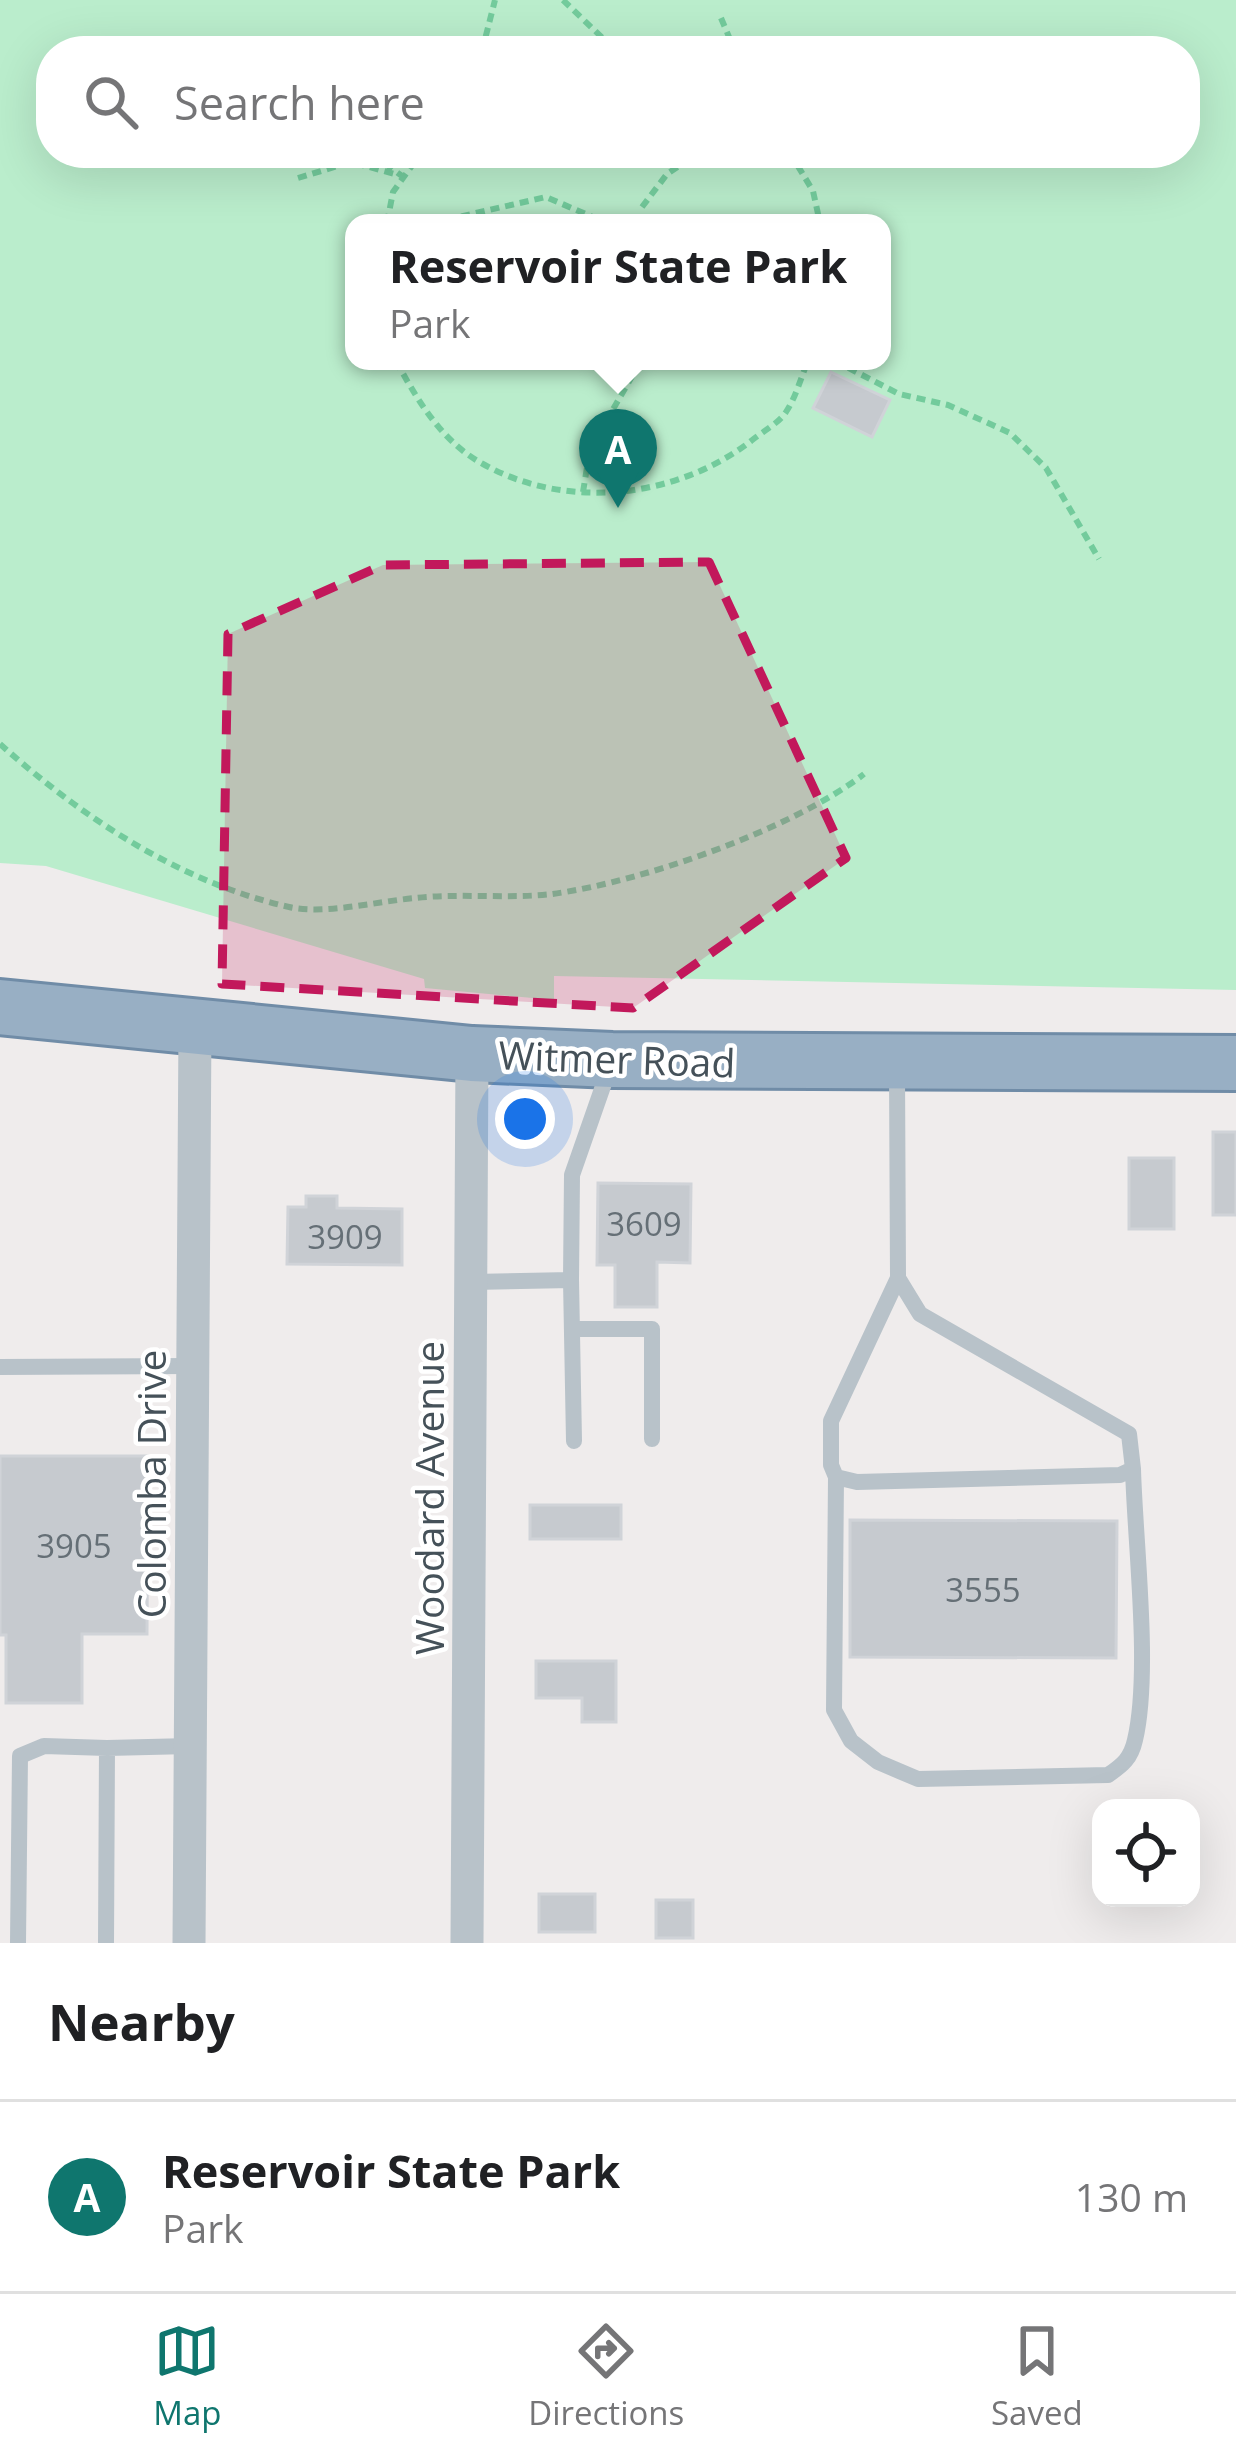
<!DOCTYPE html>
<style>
body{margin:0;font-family:"Open Sans",sans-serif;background:#f2f2f2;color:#202124}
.controls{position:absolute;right:36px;bottom:36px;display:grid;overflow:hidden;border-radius:24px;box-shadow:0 12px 48px #0002}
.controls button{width:108px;height:108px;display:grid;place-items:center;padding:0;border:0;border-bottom:3px solid #e0e0e0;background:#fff;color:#202124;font:60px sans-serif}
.you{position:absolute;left:525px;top:1119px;width:42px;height:42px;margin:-30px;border:9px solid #fff;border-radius:50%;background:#1a73e8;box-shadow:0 0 0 18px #1a73e833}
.badge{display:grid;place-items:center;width:78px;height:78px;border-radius:50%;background:#0f766e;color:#fff;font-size:39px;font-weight:700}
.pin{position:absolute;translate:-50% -99px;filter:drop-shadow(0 3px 6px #0008)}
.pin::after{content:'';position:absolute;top:63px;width:42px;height:36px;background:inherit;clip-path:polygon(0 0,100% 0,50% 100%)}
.popup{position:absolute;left:345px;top:214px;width:546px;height:156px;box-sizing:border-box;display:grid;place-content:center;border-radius:24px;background:#fff;filter:drop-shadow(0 3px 9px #0005);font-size:39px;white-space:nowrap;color:#757577}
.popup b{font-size:45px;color:#202124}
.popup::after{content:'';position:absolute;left:50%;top:100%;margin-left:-24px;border:24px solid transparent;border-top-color:#fff}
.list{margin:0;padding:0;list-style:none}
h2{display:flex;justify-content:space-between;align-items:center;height:156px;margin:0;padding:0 48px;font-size:51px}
h2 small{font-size:39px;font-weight:400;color:#757577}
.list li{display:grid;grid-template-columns:78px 1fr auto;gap:36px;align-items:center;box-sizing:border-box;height:192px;padding:0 48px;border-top:3px solid #e0e0e0}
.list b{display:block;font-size:45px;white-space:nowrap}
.list p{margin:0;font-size:39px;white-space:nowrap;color:#757577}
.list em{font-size:39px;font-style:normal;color:#757577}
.icon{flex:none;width:66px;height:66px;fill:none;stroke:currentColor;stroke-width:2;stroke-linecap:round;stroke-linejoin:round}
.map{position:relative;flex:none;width:1236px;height:1943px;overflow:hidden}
.search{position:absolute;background:#fff;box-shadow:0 12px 48px #0002;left:36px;right:36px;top:36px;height:132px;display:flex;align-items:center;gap:30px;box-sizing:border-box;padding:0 42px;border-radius:48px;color:#757577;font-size:45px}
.sheet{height:348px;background:#fff}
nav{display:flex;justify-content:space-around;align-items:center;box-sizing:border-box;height:168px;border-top:3px solid #e0e0e0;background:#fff;font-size:33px;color:#757577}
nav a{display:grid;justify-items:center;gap:6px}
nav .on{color:#0f766e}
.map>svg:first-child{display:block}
.green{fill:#baedcc;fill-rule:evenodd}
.building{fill:#c6cacf;stroke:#d0d3d8;stroke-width:3}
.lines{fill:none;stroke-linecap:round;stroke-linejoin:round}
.trunk-casing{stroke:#708ca7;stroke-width:60}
.path{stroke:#73cb9c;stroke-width:6;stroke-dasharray:9 6;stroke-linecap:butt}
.service{stroke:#b8c2c9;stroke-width:16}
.minor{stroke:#b8c2c9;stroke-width:33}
.trunk{stroke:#98afc4;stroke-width:54}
.marked{fill:#c2185b;fill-opacity:0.2;stroke:#c2185b;stroke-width:9;stroke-dasharray:24 15;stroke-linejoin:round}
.labels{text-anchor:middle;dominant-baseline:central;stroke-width:9;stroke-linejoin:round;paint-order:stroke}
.number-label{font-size:33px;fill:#656f76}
.street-label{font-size:39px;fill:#455159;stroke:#fff}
</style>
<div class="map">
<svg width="1236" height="1943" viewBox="0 0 1236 1943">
<rect width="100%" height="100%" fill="#efecec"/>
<path class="green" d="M0 0H1236V990L554 976V1000L425 988 424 979 46 866 0 863ZM51 51H1185V153H51ZM354 223H882V361H354Z"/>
<path class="building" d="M831 372 890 400 872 437 813 408Z
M1213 1132H1236V1215H1213Z
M1129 1158H1174V1229H1129Z
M598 1183 691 1184 690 1263 657 1262V1307H615V1265H597Z
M306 1196H337V1208L402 1209V1265L287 1264 288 1207H306Z
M0 1456H148L147 1634H82V1703H6V1635H0Z
M530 1505H621V1539H530Z
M850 1520 1117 1521 1116 1658 850 1657Z
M536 1661H616V1722H582V1698H536Z
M539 1894H595V1932H539Z
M656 1900H693V1938H656Z"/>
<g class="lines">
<g class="trunk-casing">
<path id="trunk" d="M0 1007 472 1054 612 1060 1236 1063"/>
</g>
<path class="path" d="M563 0 616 51
M721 18 735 51
M482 51 495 0
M790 153 813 191 820 223
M298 178 351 162 402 176 371 153
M642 207 667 174 698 153
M387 223 393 192 421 153
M432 223 546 197 595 218
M396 361C418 401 442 442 483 464 567 511 677 498 751 441 762 432 779 423 786 412 796 397 801 377 808 361
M835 361 899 394 948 405 1010 433 1046 468 1099 559
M583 492 590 449 641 361
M0 744C83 818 179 882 289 907 326 915 378 901 416 898 460 893 510 899 552 894 642 882 793 829 864 774"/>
<path class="service" d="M897 1070 898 1278 831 1421V1465L836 1477 857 1482 1120 1475 1133 1469 1129 1434 920 1314 898 1278
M571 1280 574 1441
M472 1282 571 1280 572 1175 609 1069
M572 1329H652V1439
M0 1367 192 1366
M836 1477 834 1710 851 1741 878 1762 918 1779 1108 1775C1123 1765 1131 1758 1135 1740 1151 1672 1135 1543 1133 1469
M18 1943 20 1756 44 1746 107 1748
M106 1943 107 1748 190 1746"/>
<path class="minor" d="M189 1943 195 1026
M467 1943 472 1054"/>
<use href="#trunk" class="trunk"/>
</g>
<path class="marked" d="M709 562 846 858 633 1008 222 984 228 634 383 565Z"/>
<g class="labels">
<g class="number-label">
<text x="644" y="1223">3609</text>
<text x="345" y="1236">3909</text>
<text x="74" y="1545">3905</text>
<text x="983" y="1589">3555</text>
</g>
<g class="street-label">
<text transform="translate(617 1058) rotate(2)">Witmer Road</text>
<text transform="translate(150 1484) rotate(-90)">Colomba Drive</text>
<text transform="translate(428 1498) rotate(-90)">Woodard Avenue</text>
</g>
</g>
</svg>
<div class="controls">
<button><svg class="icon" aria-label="locate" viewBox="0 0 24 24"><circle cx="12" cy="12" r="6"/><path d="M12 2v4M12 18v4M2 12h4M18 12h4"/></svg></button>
</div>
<div class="you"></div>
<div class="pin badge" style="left:618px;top:508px">A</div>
<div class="popup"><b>Reservoir State Park</b>Park</div>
<div class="search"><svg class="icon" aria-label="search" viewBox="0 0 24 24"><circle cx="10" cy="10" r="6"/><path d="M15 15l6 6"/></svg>Search here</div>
</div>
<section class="sheet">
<h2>Nearby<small></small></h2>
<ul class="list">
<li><span class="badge">A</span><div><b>Reservoir State Park</b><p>Park</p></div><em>130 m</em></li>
</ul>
</section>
<nav>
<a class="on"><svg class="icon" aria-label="map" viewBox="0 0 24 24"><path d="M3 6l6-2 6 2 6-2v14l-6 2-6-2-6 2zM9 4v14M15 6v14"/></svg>Map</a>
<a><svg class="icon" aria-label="directions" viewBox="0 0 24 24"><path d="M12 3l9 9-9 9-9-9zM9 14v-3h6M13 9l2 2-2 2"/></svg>Directions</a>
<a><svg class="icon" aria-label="saved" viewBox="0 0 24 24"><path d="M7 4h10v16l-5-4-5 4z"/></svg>Saved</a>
</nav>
